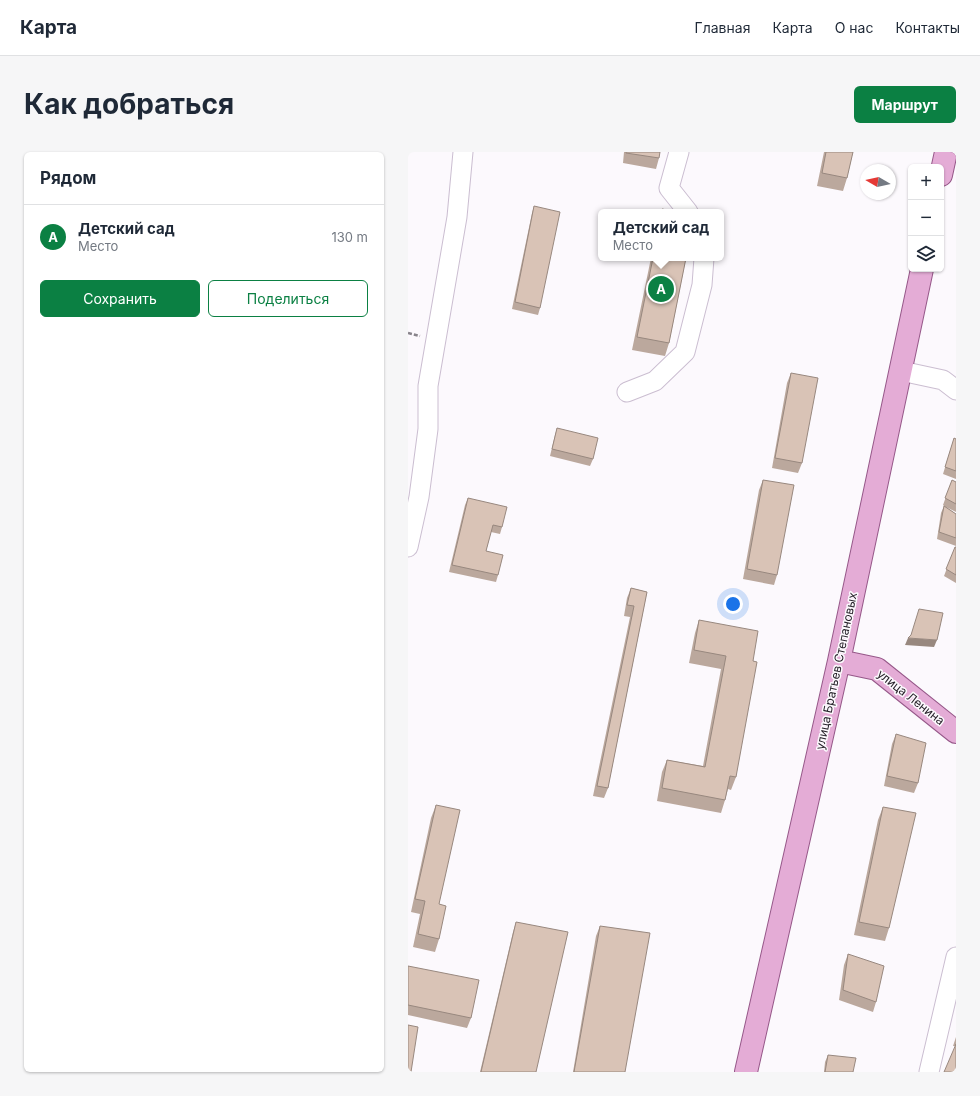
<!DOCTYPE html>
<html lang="ru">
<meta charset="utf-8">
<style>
body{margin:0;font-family:Inter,sans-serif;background:#f6f6f7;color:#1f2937}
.controls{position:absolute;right:12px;top:12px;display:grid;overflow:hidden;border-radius:6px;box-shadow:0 1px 3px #0004}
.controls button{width:36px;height:36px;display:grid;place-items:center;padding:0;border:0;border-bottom:1px solid #e0e1e3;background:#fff;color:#1f2937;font:20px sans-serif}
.compass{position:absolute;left:452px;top:12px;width:36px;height:36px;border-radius:50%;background:#fff;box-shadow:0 1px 3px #0004;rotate:279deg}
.you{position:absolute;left:325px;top:452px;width:14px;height:14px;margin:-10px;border:3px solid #fff;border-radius:50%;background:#1a73e8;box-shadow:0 0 0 6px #1a73e833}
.badge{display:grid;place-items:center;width:26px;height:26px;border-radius:50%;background:#0b8043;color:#fff;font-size:13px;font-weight:700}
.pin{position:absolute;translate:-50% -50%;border:2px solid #fff;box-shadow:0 1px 4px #0006}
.popup{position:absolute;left:190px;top:57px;width:126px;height:52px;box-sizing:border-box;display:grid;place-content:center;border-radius:6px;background:#fff;filter:drop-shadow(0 1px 3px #0005);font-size:13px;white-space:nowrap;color:#747a83}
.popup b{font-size:15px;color:#1f2937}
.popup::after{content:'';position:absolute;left:50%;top:100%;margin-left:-8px;border:8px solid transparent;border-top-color:#fff}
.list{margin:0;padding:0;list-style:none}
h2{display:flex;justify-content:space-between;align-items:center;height:52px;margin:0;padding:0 16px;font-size:17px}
h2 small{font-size:13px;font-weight:400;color:#747a83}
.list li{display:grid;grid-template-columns:26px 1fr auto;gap:12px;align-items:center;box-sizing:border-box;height:64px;padding:0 16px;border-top:1px solid #e0e1e3}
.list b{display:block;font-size:15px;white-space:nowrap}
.list p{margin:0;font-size:13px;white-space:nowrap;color:#747a83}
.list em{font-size:13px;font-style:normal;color:#747a83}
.actions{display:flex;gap:8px;padding:12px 16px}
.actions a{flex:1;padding:9px 0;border:1px solid #0b8043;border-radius:6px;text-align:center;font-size:14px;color:#0b8043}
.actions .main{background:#0b8043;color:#fff}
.icon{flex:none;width:22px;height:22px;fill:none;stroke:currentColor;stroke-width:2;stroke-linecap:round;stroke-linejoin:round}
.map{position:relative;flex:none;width:548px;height:920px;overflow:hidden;border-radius:6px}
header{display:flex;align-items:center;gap:24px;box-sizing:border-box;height:56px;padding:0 20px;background:#fff;border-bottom:1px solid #e0e1e3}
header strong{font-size:19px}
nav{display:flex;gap:22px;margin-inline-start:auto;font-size:14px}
.intro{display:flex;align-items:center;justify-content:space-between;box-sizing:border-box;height:96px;padding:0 24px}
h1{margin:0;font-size:28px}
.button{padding:10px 18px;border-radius:6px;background:#0b8043;color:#fff;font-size:14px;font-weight:700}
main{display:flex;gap:24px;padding:0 24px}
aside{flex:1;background:#fff;border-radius:6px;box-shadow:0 1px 3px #0004}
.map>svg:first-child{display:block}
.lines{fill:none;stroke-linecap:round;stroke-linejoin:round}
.minor-casing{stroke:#cbbed1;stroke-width:21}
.major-casing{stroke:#965889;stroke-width:24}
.path{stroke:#88848b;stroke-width:2.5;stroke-dasharray:4 2;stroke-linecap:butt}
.minor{stroke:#fff;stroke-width:19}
.major{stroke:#e4acd6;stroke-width:22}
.wall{fill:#bba89d}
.shaded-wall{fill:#98887f}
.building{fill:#d9c3b6;stroke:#98887f}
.labels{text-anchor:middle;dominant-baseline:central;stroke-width:3;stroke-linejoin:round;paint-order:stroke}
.street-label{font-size:12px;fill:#28232b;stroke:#fcf9fd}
</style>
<header>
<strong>Карта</strong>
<nav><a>Главная</a><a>Карта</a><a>О нас</a><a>Контакты</a></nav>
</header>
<div class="intro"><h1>Как добраться</h1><a class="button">Маршрут</a></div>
<main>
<aside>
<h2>Рядом<small></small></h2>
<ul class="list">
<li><span class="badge">A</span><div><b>Детский сад</b><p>Место</p></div><em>130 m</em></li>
</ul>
<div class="actions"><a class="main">Сохранить</a><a>Поделиться</a></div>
</aside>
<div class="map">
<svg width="548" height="920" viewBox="0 0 548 920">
<rect width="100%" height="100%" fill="#fcf9fd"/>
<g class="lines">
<g class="minor-casing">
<path id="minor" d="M271 0 261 36 280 60
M493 219 535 228 548 238
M219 240 247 229 277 200 294 133 296 106
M0 395 11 345 20 277V234L49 65 55 0
M521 920 548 805"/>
</g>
<g class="major-casing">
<path id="major" d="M533 23 538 0
M431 509 469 517 548 580
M338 920 431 509 514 117"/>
</g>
<path class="path" d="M0 181 12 184"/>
<use href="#minor" class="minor"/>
<use href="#major" class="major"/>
</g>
<path class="wall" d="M216 0H252L251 6 248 17 215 11Z
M416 0H445L439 26 435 39 409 34Z
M126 54 132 156 130 163 104 157 124 61Z
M243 106H278L261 191 257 204 224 198Z
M383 221 394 311 390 321 364 316 379 231Z
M149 276 185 307 182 314 142 304 147 283Z
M546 286 548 287V286V327L535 322Z
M355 328 369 423 366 433 335 427 351 338Z
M544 328 548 330V360L538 355 548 362V394L529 387 533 361 536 354 535 353Z
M60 346 94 375 92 382 83 380 78 399 90 423 88 430 41 420 57 353Z
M547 395H548V431L536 424Z
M223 436 239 440 200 636 196 646 185 644 222 465 216 464 219 446Z
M291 468 345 509 328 625 323 638 320 637 317 648 313 661 249 649 254 620 259 608 295 614 313 517 281 511 287 481Z
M488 582 510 631 506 641 476 634 484 592Z
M28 653 31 752V787L27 800 5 795 12 762 3 760 23 666Z
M475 655 481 776 477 789 446 783 470 668Z
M108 770 128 920H72L105 780Z
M192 774 217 920H165L188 784Z
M440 802 468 850 465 860 431 848 436 813Z
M0 814 63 866 59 876 0 863Z
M548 885V920L547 894H545Z
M420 903 445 920H416L417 910Z"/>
<path class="shaded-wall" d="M500 486 529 488 526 495 497 493Z"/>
<path class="building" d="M218 0H252L251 6 218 1Z
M418 0H445L439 26 414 21Z
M126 54 152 60 132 156 107 150Z
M254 57 269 60H254Z
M245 106H278L261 191 229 185Z
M383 221 410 226 394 311 367 306Z
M149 276 190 286 185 307 144 297Z
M546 286 548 287V319L537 315Z
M355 328 386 333 369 423 339 417Z
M544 328 548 330V352L537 346Z
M60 346 99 355 94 375 85 373 78 399 95 403 90 423 44 413Z
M536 354 548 362V386L531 380Z
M547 395H548V423L538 417Z
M223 436 239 440 200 636 189 634 226 454 219 453Z
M511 457 535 461 529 488 500 486 503 483Z
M291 468 350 479 345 509 349 510 328 625 322 624 317 648 254 636 259 608 297 615 318 504 286 498Z
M488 582 518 591 510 631 479 624Z
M28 653 52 658 31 752 38 754 31 787 10 782 17 749 7 747Z
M475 655 508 661 481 776 451 770Z
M108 770 160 780 128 920H73Z
M192 774 242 781 217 920H166Z
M440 802 476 814 468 850 435 838Z
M0 814 71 828 63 866 0 853Z
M0 873 10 875 3 920H0Z
M548 892V920H536Z
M420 903 448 906 445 920H417Z"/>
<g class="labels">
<g class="street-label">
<text transform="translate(428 519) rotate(-78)">улица Братьев Степановых</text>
<text transform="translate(503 545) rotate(38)">улица Ленина</text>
</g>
</g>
</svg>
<div class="controls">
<button>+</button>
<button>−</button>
<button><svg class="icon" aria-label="layers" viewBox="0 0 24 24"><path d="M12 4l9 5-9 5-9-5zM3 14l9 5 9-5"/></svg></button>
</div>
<svg class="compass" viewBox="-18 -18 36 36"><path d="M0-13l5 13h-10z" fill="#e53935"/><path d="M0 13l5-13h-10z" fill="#747a83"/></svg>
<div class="you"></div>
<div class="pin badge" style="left:253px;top:137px">A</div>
<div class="popup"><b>Детский сад</b>Место</div>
</div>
</main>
